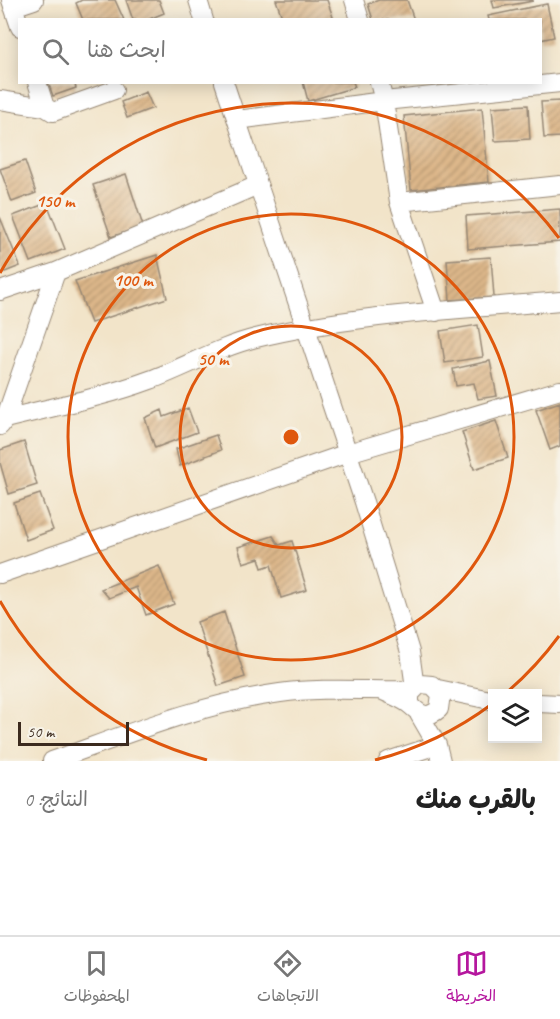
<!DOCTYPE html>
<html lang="ar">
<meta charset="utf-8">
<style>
body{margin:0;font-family:Caveat,"Playpen Sans Arabic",sans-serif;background:#f2f2f2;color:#222;direction:rtl}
.controls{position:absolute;right:18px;bottom:18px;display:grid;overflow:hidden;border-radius:0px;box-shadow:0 3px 15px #0003}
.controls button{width:54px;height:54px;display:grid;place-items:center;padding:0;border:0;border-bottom:2px solid #e0e0e0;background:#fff;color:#222;font:30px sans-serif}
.scale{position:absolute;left:18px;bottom:15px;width:111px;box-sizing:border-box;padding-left:6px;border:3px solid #3b2a1e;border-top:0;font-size:16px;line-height:21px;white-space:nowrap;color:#3b2a1e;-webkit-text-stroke:4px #f7f3e8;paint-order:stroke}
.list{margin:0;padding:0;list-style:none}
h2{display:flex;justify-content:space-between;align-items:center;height:78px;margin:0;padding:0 24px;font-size:26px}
h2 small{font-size:20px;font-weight:400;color:#767676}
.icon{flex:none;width:33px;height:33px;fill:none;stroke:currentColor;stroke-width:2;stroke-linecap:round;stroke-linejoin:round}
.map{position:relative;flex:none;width:560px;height:761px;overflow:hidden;direction:ltr}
.search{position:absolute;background:#fff;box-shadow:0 3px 15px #0003;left:18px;right:18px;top:18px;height:66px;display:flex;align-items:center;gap:15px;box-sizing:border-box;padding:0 21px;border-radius:0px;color:#767676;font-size:22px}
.sheet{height:174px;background:#fff}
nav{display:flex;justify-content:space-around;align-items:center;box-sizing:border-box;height:84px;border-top:2px solid #e0e0e0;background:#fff;font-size:16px;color:#767676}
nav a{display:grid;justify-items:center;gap:3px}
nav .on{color:#b5179e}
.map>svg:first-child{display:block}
.building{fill:url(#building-hatch)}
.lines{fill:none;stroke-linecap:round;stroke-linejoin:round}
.minor-casing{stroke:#968774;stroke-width:20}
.minor{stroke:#fff;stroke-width:18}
.ring{fill:none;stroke:#df570d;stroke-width:3}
.centre{fill:#df570d;stroke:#f7f3e8;stroke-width:3}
.ring-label{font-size:18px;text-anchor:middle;font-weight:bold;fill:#df570d;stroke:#f7f3e8;stroke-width:6;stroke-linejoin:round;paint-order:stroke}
</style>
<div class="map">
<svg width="560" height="761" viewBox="0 0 560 761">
<defs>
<pattern id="building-hatch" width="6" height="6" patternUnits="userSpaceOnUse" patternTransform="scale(1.5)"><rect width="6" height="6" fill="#ddb78a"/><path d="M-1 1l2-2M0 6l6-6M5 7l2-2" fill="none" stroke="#b49570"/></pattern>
</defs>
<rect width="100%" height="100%" fill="#f7f3e8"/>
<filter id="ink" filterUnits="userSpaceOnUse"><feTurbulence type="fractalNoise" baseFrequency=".0167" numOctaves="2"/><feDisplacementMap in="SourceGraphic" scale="12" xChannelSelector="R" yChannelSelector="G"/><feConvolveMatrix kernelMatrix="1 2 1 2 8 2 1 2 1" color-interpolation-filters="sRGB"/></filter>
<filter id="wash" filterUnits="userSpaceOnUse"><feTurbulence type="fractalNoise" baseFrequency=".008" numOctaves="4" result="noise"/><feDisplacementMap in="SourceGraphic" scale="24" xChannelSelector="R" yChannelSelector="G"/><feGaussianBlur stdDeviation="1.35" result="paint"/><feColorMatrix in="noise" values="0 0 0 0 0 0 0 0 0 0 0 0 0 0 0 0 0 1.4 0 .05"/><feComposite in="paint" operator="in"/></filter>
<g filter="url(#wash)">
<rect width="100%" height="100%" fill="#f2e4c9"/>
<g id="blocks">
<path class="building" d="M82 0H115L124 20H83L76 3Z
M126 0H159L164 13 147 20H133Z
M276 0H327L334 20H283Z
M379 0H407L414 20H373L368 4Z
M492 0H533V1L494 8Z
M547 4 554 37 540 40V20H489L488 16Z
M48 82H74L76 88 53 96Z
M303 82H353L355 87 308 101Z
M146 92 153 108 127 118 121 102Z
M560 101V137L544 138 541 102Z
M528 105 530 139 495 141 492 107Z
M482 108 489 182 411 190 404 116Z
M25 161 36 193 12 202 0 169Z
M126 174 143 226 111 237 93 185Z
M47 203 65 249 31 262 13 216Z
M560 209V242L468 249 466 216Z
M0 217 20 266 0 274Z
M157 255 167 298 91 323 75 281Z
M491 257 494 297 450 300 447 260Z
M478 325 483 357 445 363 440 331Z
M490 361 497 396 478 399 474 383 456 386 453 369Z
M560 402V446L550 450 536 410Z
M188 408 197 432 155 448 145 418 162 410 164 417Z
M496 421 508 458 474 469 462 432Z
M216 435 221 450 180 466 176 449Z
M24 442 37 485 9 494 0 463V450Z
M40 494 53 530 26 540 14 503Z
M273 536 279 545 292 541 307 590 281 598 271 565 262 568 259 558 243 563 238 547Z
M159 566 174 604 146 615 136 587 109 598 101 589Z
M224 612 245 677 218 686 197 622Z"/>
</g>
</g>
<g filter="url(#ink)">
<use href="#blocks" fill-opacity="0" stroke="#968774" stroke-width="1.5"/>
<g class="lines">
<g class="minor-casing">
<path id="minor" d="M11 0 20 27
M198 0 204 20
M354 0 360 20
M13 7 34 0
M37 82 45 107 53 112 114 90
M224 82 364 502 410 652 415 688
M379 82 384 101 399 202 436 312
M0 100 45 107
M237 120 384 101 560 83
M399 202 560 185
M0 291 56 272 258 185
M5 419C53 407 104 397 150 380 186 367 219 347 256 338 355 314 459 310 560 301
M0 426 5 419 56 272
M0 574 348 453 560 390
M438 689 490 700
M383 691C391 695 403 699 410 705 420 714 426 720 439 709L441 694 432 685 420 684 410 694V705
M538 703 560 704
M419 714 437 745 441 761
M52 761C128 734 200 704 280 693 322 687 370 691 413 690
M388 761 437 745"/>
</g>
<use href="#minor" class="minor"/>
</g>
</g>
<g class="ring">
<circle cx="291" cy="437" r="111"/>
<circle cx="291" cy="437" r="223"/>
<path d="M559 636A334 334 0 0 1 506 693M492 704A334 334 0 0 1 375 760M207 760A334 334 0 0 1 0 601M0 273A334 334 0 0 1 559 238"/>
</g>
<circle cx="291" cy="437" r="9" class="centre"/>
<g class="ring-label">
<text x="55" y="207">150 m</text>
<text x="133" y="286">100 m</text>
<text x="213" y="365">50 m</text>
</g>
</svg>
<div class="controls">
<button><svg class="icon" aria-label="layers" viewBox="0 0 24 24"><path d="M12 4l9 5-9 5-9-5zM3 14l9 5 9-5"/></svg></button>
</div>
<div class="scale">50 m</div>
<div class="search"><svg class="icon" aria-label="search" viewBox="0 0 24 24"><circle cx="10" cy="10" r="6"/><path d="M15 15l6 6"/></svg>ابحث هنا</div>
</div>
<section class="sheet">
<h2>بالقرب منك<small>النتائج: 0</small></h2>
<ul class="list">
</ul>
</section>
<nav>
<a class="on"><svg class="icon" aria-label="map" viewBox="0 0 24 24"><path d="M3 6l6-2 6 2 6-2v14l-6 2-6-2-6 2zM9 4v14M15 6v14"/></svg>الخريطة</a>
<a><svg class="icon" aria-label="directions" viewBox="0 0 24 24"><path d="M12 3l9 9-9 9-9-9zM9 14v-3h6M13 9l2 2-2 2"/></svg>الاتجاهات</a>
<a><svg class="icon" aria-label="saved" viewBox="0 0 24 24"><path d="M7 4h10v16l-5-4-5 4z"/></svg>المحفوظات</a>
</nav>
